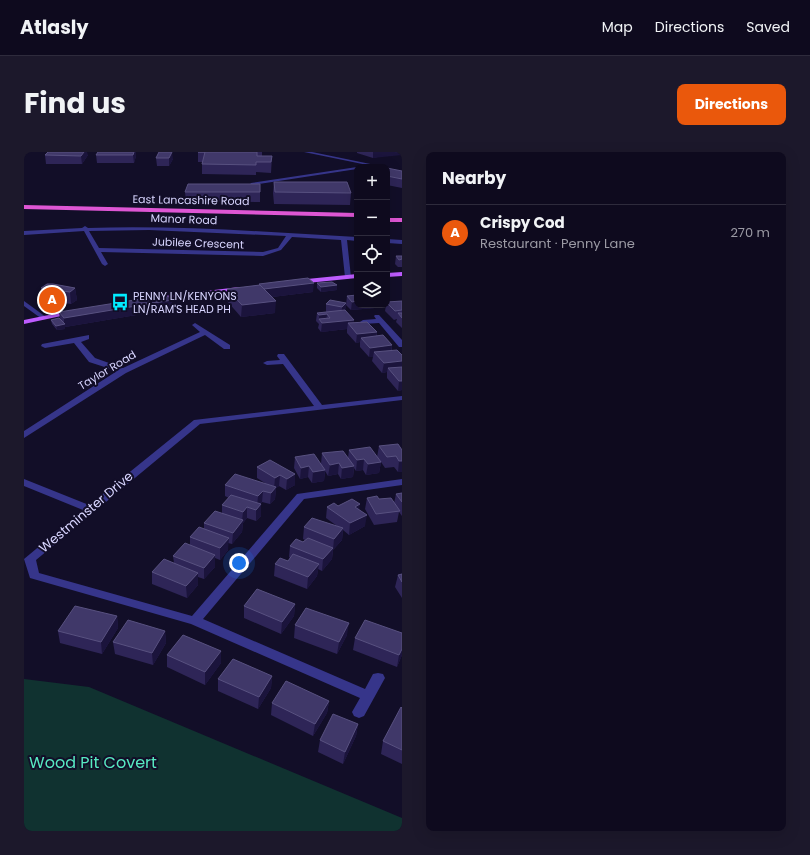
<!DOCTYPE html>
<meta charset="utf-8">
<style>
body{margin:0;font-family:Poppins,sans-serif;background:#1c182b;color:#f1f3f6}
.controls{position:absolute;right:12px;top:12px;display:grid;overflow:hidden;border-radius:8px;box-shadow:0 4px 16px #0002}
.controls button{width:36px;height:36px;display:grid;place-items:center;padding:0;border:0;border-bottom:1px solid #2e2b3c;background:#0e0a1e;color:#f1f3f6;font:20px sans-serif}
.you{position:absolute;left:215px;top:411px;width:14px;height:14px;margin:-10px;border:3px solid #fff;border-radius:50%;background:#1a73e8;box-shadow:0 0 0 6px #1a73e833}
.badge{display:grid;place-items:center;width:26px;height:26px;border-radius:50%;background:#ea580c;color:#fff;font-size:13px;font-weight:700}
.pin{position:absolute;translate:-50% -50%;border:2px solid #fff;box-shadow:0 1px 4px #0006}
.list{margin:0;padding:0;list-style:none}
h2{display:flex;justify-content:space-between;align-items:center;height:52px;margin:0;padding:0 16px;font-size:17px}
h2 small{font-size:13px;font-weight:400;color:#9b9aa4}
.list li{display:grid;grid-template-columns:26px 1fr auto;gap:12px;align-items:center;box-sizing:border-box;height:56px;padding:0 16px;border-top:1px solid #2e2b3c}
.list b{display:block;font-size:15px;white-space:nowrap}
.list p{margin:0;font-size:13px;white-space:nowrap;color:#9b9aa4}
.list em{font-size:13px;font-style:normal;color:#9b9aa4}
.icon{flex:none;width:22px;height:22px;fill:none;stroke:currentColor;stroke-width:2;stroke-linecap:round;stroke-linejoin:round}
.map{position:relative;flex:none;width:378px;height:679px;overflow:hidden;border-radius:8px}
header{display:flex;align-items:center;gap:24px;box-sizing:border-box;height:56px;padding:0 20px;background:#0e0a1e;border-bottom:1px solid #2e2b3c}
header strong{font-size:19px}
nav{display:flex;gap:22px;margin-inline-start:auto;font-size:14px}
.intro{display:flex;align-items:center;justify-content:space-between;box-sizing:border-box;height:96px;padding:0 24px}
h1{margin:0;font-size:28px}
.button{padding:10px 18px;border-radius:8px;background:#ea580c;color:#fff;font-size:14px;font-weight:700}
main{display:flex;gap:24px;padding:0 24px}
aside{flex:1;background:#0e0a1e;border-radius:8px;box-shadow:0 4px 16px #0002}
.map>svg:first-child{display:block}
.green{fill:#103230}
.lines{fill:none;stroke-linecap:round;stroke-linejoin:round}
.minor{fill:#36358a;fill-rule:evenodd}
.tertiary{fill:#36358a;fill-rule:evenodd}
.primary{fill:#be5cff;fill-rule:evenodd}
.trunk{fill:#de56d4;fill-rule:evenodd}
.wall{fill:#2e2557}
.shaded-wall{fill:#1b143c}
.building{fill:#403869;stroke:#585180}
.labels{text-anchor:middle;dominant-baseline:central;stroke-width:4;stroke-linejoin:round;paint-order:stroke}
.far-street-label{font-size:11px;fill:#d8d5ff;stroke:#120e28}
.far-poi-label{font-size:11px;fill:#d8d5ff;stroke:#120e28;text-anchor:start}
.street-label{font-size:13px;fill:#d8d5ff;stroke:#120e28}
.near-park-label{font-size:16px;fill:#57e9c1;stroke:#120e28}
</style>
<header>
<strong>Atlasly</strong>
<nav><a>Map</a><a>Directions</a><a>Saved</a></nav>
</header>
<div class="intro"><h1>Find us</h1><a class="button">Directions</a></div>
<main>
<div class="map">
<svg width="378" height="679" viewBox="0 0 378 679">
<rect width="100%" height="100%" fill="#120e28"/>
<path class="green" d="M0 527 65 535 378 666V679H0Z"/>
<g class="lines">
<path class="minor" d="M280 0H288L361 15H353Z
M333 15V17L229 33 227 38 223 37 227 31Z
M61 74 64 76C153 73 243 80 333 85V89L323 88 327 125 324 127 321 125 317 88 268 85 257 98 239 104 77 100 84 112 81 114 78 112 60 79 0 83V79L58 76ZM125 78 262 84 254 96 239 100 75 96 65 79Z
M363 87 378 88V92L363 91Z
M351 163H355L378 188V195H375L355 171 339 172 336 170 339 168 352 167 350 164Z
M171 171 206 193V197H200L181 183 102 221 0 286V279L93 219 65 210 50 191 21 196 17 194 18 192 65 183V187L57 190 71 206 99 216 176 180 168 173Z
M254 202H260L298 253 378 244V248L176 272 12 408 15 421 168 464 273 342 378 327V333L280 347 179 467 341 537 349 522 354 521 359 522 361 526 340 564 335 566 330 564 328 560 336 546 167 472 6 426 0 407 59 358 0 334V327L65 353 170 268 290 254 259 212 243 213 239 211 243 209 256 208 253 204Z"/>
<path class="tertiary" d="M0 149 22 165V167H18L0 154Z"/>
<path class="primary" d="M378 120V124L363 125V121Z
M333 122V126L273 132 270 130 273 128Z
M215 135 218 137 217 138 132 149 129 147 132 145Z
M49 158 51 159V161L0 172V168Z"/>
<path class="trunk" d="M0 53 333 61V65L0 57Z
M363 66H378V70H363Z"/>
</g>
<path class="wall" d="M74 0H112V4L110 11H73L72 3Z
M135 0 149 7 145 14H133L132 6Z
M174 0H238V4H248L247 21 232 20V23L178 22V10H174Z
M333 0H378L349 6 333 1Z
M21 3H64L58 12H22Z
M363 16 378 19V36L363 33Z
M250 30 327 41 326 53 250 52 249 41Z
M161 40H236V50L162 49Z
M372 104H378V115H374L371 112Z
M293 131 313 133V138L297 140 293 136Z
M235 132 289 140 248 145 251 161 217 165 203 149V137L235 133Z
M17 136H51L53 148 47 152 19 148Z
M331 140H333V153H352L351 156 327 158 322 153 323 144H331Z
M378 149V176L372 170 373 167 370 168 361 159 362 153H363V150Z
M322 151 321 159 330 168 329 171 353 180V184L368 193V198L378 238 374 239 363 226V220L358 221 348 209 349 205H345L336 195V190L332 191 323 181V177L297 180 294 176 295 172 292 169 293 161 302 160V152Z
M148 157 41 175V177L33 178 28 172 27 168 36 167 35 160Z
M355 294 378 298V320H374L370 315 361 316 357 310 355 321 342 323 339 318 332 319 330 316 329 325 317 327 314 322 304 324 301 319 300 329 288 331 284 325 276 327 270 316 271 305 297 312 298 301 324 306 325 298 353 305Z
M233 315 271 322V333L262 338 255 334 252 336 251 347 246 352 238 350 236 352 237 364 232 369 223 366 219 371 218 380 208 392 204 391V398L196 408 191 406V415L180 427 174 425V433L163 446 128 432V420L150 411 149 404 166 393V385L180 377V371L198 362V353L205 346 201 344V333H244L233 326Z
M378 341V364L375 360 373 370 350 373 341 357 343 346 355 347 370 351 372 342Z
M314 354 335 357 341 374 325 383 319 378 318 388 309 398 308 407 298 419 294 417 293 424 283 437 250 424 251 412 264 409 266 406 265 405 266 394 279 390 281 388 279 387 280 375 313 374 302 366 303 355Z
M378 422V446L371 435 374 423Z
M271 452 270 464 257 482 220 466V454Z
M93 464 94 476 78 502 36 491 34 479Z
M271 473 323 483 313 502 270 486Z
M141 479 142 491 129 513 91 502 89 490Z
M378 481V503L373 515 329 498 331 486Z
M143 503 197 511 181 533 143 515Z
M248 524 247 536 234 557 194 539V527Z
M305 549 303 561 289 584 247 563 248 551Z
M378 556V612L357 602 359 589Z
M334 572 332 584 319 612 294 600 296 588Z"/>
<path class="shaded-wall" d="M60 0H63L64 3 58 12 57 4Z
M110 0H112V4L110 11 109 3Z
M148 0 149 7 145 14V6Z
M349 0H378V3L349 6Z
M290 131 289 140 240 146V137Z
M313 133V138L297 140V135Z
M51 136 53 148 47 152 46 140Z
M148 148V157L41 175V177L33 178 32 174 40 172V166Z
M252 149 251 161 217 165 218 153Z
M333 149V153H352L351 156 327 158 328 150Z
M322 151 321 160 317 164 318 155Z
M303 162 302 170 330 168 329 177 324 171 323 177 297 180 298 171 295 167V163Z
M353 180 352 189 337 186 336 190 332 191 333 182Z
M368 193 367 202 350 200 349 205H345L346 196Z
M378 209V219L364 216 363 220 358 221 360 211Z
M375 229H378V238L374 239Z
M340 307 339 318 332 319 333 308Z
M375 309H378V320H374Z
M357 310 355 321 342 323 344 312Z
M315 311 314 322 304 324 306 313Z
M285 314 284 325 276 327 277 316Z
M330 314 329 325 317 327 318 316Z
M301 318 300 329 288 331 289 320Z
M271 322V333L262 338 263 327Z
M256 323 255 334 252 336 251 347 246 352 247 341 250 337 251 326Z
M239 339 238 350 233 355 234 344Z
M237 352V364L232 369V358Z
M336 352 334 364 331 355Z
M223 355V366L219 371 218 380 208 392 209 381 218 369 219 360Z
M343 363 341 374 325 383 326 371Z
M319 376 318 388 309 398 310 387Z
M205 386 204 398 196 408V396Z
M309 396 308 407 298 419 299 407Z
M191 403V415L180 427V416Z
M295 412 293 424 283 437 284 425Z
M174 421V433L163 446 162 434Z
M271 452 270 464 257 482 258 470Z
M93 464 94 476 78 502 77 490Z
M325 471 323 483 313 502 315 490Z
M141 479 142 491 129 513 128 501Z
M378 497V503L373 515 375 503Z
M197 499V511L181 533V520Z
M248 524 247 536 234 557 235 545Z
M305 549 303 561 289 584 291 572Z
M334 572 332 584 319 612 321 600Z"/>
<path class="building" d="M24 0H60L57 4 21 3Z
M74 0H110L109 3H72Z
M135 0H148L145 6H132Z
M174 0H233V4H248L247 10H232V13L178 12 181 0Z
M363 16 378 19V27L363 24Z
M250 30H323L327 41 251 40Z
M164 32H236V40H161Z
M372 104H378V107L375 108Z
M284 126 290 131 240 137 235 132Z
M308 130 313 133 297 135 293 131Z
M23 132H29L51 136 46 140 17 136Z
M236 133 252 149 218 153 203 137Z
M142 143 148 148 40 166 35 160Z
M333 143V149L328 150 323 144Z
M306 148 322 151 318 155 302 152Z
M378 149V158L371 159 363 151V150Z
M321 158 330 168 298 171 295 167 306 166 303 162 295 163 293 161Z
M374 161H378V166Z
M35 166 41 172 32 174 27 168Z
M343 170 353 180 333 182 324 171Z
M359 183 368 193 346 196 337 186Z
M373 198 378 203V209L360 211 350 200Z
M378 215V229H375L364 216Z
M374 292 378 298V309H375L372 304 363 305 355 294Z
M346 295 357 310 344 312 340 307 333 308 325 298Z
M319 299 330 314 318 316 315 311 306 313 298 301Z
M290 302 301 318 289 320 285 314 277 316 271 305Z
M246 308 271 322 263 327 256 323 251 326 233 315Z
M211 322 252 335 247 341 239 339 234 344 201 333Z
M378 341V350L372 342Z
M207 343 237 352 232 358 223 355 219 360 198 353Z
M353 344 355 347 367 346 376 359 352 362 343 346Z
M328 347 336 352 331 355 343 363 326 371 303 355 310 351 314 354Z
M191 359 219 368 209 381 180 371Z
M288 366 319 376 310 387 280 375Z
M175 375 205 386 196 396 166 385Z
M284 386 309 396 299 407 266 394 272 387 279 390Z
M161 391 191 403 180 416 149 404Z
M269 402 295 412 284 425 251 412 256 406 264 409Z
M140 407 174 421 162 434 128 420Z
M378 422V430L374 423Z
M233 437 271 452 258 470 220 454Z
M51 454 93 464 77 490 34 479Z
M282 456 325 471 315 490 271 473Z
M104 468 141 479 128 501 89 490Z
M341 468 378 481V497L375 503 331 486Z
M159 483 197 499 181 520 143 503Z
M209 507 248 524 235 545 194 527Z
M262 529 305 549 291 572 248 551Z
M377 555 378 556V598L359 589Z
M309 562 334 572 321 600 296 588Z"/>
<defs>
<g id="bus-bare" transform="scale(1.38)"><path d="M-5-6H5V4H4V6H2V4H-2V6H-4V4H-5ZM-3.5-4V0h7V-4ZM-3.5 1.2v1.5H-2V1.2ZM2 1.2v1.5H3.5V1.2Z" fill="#01ebff" stroke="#120e28" stroke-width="2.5" paint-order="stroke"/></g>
</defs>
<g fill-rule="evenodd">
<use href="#bus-bare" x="96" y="150"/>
</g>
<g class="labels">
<g class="far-street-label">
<text transform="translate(167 48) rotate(1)">East Lancashire Road</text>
<text transform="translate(160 67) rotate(2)">Manor Road</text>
<text transform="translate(174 91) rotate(2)">Jubilee Crescent</text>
<text transform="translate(83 218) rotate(-31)">Taylor Road</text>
</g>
<g class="far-poi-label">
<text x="109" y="144">PENNY LN/KENYONS<tspan x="109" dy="13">LN/RAM'S HEAD PH</tspan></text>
</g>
<g class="street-label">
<text transform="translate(62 360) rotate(-40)">Westminster Drive</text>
</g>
<g class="near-park-label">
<text x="69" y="610">Wood Pit Covert</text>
</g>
</g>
</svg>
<div class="controls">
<button>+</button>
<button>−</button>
<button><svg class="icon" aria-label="locate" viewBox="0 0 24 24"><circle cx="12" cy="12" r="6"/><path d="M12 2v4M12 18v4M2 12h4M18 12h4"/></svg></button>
<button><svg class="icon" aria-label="layers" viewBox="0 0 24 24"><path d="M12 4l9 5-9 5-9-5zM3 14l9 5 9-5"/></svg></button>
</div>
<div class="you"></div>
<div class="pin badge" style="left:28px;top:148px">A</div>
</div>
<aside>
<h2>Nearby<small></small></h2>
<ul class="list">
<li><span class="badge">A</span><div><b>Crispy Cod</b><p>Restaurant · Penny Lane</p></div><em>270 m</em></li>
</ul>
</aside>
</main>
